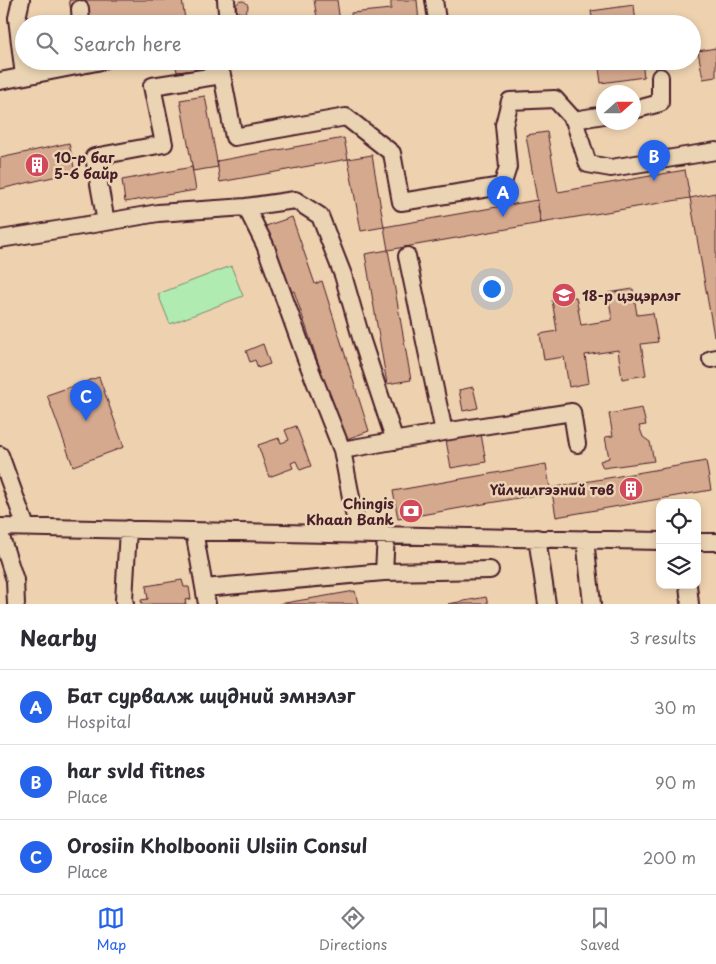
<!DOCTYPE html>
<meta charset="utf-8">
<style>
body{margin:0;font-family:"Playpen Sans",sans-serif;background:#f7f7f7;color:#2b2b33}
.controls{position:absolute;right:15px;bottom:15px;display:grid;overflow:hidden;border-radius:10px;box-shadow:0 2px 8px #0003}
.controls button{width:45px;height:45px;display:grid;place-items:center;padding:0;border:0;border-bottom:1px solid #e1e1e2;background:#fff;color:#2b2b33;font:25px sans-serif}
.compass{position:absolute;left:596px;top:85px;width:45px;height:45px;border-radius:50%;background:#fff;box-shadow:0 2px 8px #0003;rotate:69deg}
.you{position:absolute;left:491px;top:288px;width:18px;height:18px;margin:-12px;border:4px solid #fff;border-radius:50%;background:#1a73e8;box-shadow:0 0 0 8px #1a73e833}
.badge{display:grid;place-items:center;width:32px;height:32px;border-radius:50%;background:#2563eb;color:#fff;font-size:16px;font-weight:700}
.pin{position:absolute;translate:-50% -41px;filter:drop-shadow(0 1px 2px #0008)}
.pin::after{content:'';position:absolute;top:26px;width:18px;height:15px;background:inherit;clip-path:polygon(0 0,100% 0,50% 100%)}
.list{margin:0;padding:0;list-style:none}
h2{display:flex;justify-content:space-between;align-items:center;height:65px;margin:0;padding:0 20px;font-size:21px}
h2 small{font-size:16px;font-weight:400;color:#7c7c81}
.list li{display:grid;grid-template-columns:32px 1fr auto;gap:15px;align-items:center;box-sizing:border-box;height:75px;padding:0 20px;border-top:1px solid #e1e1e2}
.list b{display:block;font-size:19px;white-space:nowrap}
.list p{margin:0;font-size:16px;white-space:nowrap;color:#7c7c81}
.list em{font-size:16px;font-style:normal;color:#7c7c81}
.icon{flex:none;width:28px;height:28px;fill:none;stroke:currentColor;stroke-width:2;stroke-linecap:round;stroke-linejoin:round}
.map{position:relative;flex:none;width:716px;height:604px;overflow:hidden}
.search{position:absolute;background:#fff;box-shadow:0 2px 8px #0003;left:15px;right:15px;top:15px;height:55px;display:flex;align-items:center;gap:12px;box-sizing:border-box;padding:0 18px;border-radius:28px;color:#7c7c81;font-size:19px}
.sheet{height:290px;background:#fff}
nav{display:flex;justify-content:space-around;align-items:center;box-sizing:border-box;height:70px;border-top:1px solid #e1e1e2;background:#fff;font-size:14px;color:#7c7c81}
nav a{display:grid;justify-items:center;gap:2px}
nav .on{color:#2563eb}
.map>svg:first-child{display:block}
.green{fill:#b0ecb2;stroke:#7d866e}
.building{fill:#d5a98e;stroke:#4a1f2b}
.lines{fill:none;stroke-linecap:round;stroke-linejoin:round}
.minor-casing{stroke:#4a1f2b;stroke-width:20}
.minor{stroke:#ead4b3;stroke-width:16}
.labels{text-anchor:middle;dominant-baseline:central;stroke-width:5;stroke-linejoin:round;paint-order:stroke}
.poi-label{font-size:14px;font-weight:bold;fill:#4a1f2b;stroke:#ead4b3;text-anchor:start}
</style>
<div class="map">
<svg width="716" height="604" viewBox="0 0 716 604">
<rect width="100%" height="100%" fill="#eed2af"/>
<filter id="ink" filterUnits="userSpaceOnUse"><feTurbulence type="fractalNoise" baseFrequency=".02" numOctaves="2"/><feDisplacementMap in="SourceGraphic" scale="10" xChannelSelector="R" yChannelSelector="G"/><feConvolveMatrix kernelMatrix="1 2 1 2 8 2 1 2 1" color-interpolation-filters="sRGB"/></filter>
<g filter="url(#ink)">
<path class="green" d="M231 266 243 296 170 324 158 294Z"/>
<path class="building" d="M69 0H182L185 19 156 24H90L88 8 71 11Z
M314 0H337L340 22 318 24Z
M391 0H417L419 23 352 24 351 13 391 9Z
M236 7a6 6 0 1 1 12 0a6 6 0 1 1-12 0Z
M634 5 636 24H593L591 11Z
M561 20V24H543Z
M307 21V24H290Z
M716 48V77L703 79 698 51Z
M175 61H197L198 70 177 72Z
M479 61H514L480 68Z
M598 61H642L644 77 601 83Z
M205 96 218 167 193 171 180 100Z
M547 132 558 192 685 170 690 198 541 223 526 135Z
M344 138 348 159 220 182 217 161Z
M69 143 75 172 0 189V158Z
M372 155 384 227 361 231 348 159Z
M192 167 196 190 125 202 122 180Z
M715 193 716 201V335L714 336 690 198Z
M537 200 541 223 388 250 384 227Z
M292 217 315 284 322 281 369 431 344 440 294 291 289 293 266 226Z
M388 250 411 380 387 384 365 254Z
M633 289 637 315 653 313 658 342 641 344 646 375 622 379 618 350 585 355 589 383 569 387 564 357 544 360 540 334 557 331 552 300 576 297 581 325 612 320 608 293Z
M263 344 270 364 258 368 255 360 250 362 246 351Z
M99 377 124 447 73 466 47 395Z
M473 387 478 408 463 411 459 390Z
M642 408 646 425 639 426 643 437 650 442 654 461 603 468 600 461 609 458 605 437 613 436 609 414Z
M296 426 311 466 300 470 296 461 291 463 293 468 269 477 258 445 279 438 281 443 289 440 285 430Z
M481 434 486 462 451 468 446 440Z
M706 461 711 490 556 517 552 492 550 488Z
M546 464 550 488 552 492 398 519 393 491Z
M182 580 184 587H189L191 599 185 600 186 604H142L141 600 148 599 146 586Z
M355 591 358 604H279Z
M486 597 488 604H448Z"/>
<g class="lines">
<g class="minor-casing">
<path id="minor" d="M21 0 17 18 24 76
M226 0 228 24
M434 0 437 20
M80 9 81 24
M0 81 102 61
M634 110 660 103V77
M574 120 604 115
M246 207 295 200 320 216 343 275 362 341 395 441
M106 222 158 213 246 207 265 245 305 356 342 450
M0 239 106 222 94 157 164 144 152 86 222 75 234 137 346 117 392 153 401 202 502 186 508 167 504 125 510 101 555 99 574 120 588 164 611 168 716 151
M407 256 444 432
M711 359 716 358
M0 455 26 527
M0 527 660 541
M194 531 207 604
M0 534 15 580 16 604
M358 534 342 450 444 432 572 412 577 444
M537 538 547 604
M585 539 592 604
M697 542H716
M384 572 386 535
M688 585 690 604
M204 588 384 572 490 570
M125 604 124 600 128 529"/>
</g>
<use href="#minor" class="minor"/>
</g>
</g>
<defs>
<g id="building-disc" transform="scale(1.25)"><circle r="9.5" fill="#d1495b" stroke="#ead4b3"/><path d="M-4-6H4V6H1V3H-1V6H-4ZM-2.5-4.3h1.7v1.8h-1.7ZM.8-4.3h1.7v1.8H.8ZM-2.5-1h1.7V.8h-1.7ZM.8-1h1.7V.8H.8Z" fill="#fff"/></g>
<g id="school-disc" transform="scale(1.25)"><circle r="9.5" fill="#d1495b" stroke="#ead4b3"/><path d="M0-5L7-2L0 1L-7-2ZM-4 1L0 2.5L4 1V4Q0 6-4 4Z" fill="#fff"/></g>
<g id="bank-disc" transform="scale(1.25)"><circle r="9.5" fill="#d1495b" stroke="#ead4b3"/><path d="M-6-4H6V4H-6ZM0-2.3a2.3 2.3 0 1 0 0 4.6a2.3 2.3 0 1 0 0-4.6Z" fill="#fff"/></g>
</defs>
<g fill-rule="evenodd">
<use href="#building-disc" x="37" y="165"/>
<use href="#school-disc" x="564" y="295"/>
<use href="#building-disc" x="631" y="489"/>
<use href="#bank-disc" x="411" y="511"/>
</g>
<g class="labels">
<g class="poi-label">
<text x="54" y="157">10-р баг<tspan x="54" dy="16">5-6 байр</tspan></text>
<text x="582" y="295">18-р цэцэрлэг</text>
<text x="614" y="489" text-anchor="end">Үйлчилгээний төв</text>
<text x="394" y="503" text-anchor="end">Chingis<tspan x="394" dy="16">Khaan Bank</tspan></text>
</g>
</g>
</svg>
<div class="controls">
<button><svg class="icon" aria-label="locate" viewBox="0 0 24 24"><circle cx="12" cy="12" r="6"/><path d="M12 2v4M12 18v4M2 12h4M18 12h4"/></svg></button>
<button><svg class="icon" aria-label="layers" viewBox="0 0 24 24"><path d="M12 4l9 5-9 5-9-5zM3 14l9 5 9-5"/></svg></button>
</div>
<svg class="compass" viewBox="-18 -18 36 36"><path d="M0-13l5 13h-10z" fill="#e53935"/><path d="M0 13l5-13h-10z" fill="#7c7c81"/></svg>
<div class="you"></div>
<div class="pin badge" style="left:503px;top:217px">A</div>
<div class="pin badge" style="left:654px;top:181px">B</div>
<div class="pin badge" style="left:86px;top:421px">C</div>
<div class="search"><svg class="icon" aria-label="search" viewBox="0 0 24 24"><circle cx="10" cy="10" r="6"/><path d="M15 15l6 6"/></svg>Search here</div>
</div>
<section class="sheet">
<h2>Nearby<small>3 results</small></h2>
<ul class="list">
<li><span class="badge">A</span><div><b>Бат сурвалж шүдний эмнэлэг</b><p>Hospital</p></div><em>30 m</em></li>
<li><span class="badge">B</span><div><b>har svld fitnes</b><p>Place</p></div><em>90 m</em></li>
<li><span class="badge">C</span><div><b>Orosiin Kholboonii Ulsiin Consul</b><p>Place</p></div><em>200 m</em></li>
</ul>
</section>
<nav>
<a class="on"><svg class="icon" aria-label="map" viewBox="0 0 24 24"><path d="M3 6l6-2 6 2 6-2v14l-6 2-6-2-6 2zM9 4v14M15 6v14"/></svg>Map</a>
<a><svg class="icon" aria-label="directions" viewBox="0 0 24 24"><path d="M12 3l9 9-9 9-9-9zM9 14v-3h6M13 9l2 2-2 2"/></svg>Directions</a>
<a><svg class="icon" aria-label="saved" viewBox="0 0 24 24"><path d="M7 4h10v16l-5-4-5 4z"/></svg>Saved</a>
</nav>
